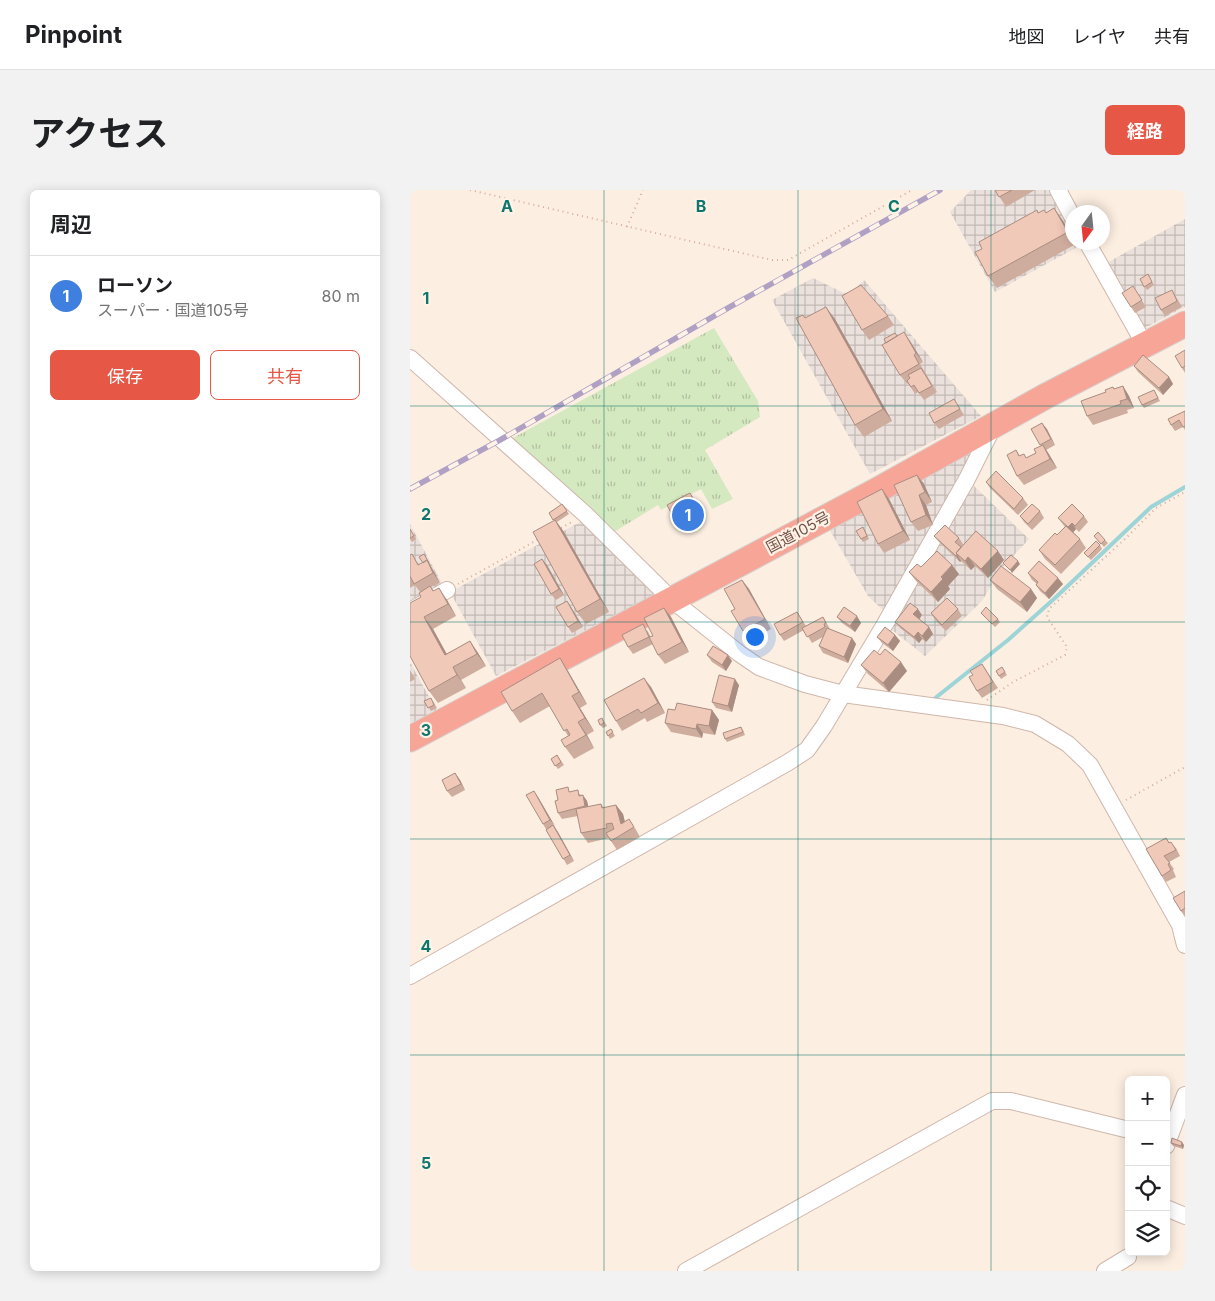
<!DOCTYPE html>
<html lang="ja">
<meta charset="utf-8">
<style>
body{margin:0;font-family:Inter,"Noto Sans JP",sans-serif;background:#f2f2f2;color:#202124}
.controls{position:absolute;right:15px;bottom:15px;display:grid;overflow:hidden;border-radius:8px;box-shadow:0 2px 12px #0003}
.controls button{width:45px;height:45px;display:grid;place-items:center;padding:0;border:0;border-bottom:1px solid #e0e0e0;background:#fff;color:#202124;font:25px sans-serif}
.compass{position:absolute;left:655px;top:15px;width:45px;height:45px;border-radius:50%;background:#fff;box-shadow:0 2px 12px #0003;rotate:195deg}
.you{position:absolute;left:344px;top:446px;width:18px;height:18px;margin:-12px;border:4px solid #fff;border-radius:50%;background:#1a73e8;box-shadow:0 0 0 8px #1a73e833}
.badge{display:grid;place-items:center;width:32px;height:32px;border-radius:50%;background:#e65746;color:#fff;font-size:16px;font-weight:700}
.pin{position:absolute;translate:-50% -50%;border:2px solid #fff;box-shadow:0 1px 5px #0006}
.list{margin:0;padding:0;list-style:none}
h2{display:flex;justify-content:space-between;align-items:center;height:65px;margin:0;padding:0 20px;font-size:21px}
h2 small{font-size:16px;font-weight:400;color:#757577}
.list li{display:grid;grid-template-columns:32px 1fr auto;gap:15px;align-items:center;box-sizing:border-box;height:80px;padding:0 20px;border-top:1px solid #e0e0e0}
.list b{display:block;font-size:19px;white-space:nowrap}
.list p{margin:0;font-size:16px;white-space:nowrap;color:#757577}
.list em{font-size:16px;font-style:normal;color:#757577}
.actions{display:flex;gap:10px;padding:15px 20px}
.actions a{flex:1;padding:11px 0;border:1px solid #e65746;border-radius:8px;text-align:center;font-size:18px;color:#e65746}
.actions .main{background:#e65746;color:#fff}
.icon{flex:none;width:28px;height:28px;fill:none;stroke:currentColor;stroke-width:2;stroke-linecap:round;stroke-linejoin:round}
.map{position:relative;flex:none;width:775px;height:1081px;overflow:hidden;border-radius:8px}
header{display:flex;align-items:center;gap:30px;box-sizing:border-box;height:70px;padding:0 25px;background:#fff;border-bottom:1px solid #e0e0e0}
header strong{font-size:24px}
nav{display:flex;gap:28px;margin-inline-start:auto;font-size:18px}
.intro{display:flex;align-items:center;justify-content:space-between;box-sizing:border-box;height:120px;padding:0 30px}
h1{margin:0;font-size:35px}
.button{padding:12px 22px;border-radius:8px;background:#e65746;color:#fff;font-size:18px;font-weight:700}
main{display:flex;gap:30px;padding:0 30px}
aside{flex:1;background:#fff;border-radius:8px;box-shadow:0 2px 12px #0003}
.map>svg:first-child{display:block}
.industrial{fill:url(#industrial-grid)}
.grass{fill:url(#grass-tufts)}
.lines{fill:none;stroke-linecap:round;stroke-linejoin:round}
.stream{stroke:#9cd4d7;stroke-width:4}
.minor-casing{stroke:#cfb7ab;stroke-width:18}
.highway-casing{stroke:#d8cfcc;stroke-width:27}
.path{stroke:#d6ac9c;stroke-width:2;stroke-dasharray:1 4;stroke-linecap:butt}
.minor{stroke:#fff;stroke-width:16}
.highway{stroke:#f6a597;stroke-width:25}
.rail-casing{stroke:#b0a0c4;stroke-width:5.5}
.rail{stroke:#fff3e7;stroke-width:4;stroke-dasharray:11;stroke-linecap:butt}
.wall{fill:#cfad9e}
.shaded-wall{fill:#a98d81}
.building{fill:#f1c9b8;stroke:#a98d81}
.grid{fill:none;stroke:#0f766e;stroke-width:1;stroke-opacity:0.55}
.labels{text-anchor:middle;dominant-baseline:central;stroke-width:4.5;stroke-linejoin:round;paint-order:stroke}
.street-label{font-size:15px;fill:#735248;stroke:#fff3e7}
.grid-label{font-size:16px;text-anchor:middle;font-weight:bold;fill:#0f766e;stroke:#fff3e7;stroke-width:4.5;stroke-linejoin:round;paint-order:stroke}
</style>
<header>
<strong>Pinpoint</strong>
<nav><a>地図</a><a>レイヤ</a><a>共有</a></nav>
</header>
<div class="intro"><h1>アクセス</h1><a class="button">経路</a></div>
<main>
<aside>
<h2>周辺<small></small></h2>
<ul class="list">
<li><span class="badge" style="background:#3f7fe0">1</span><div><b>ローソン</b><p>スーパー · 国道105号</p></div><em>80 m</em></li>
</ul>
<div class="actions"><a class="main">保存</a><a>共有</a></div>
</aside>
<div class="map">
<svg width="775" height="1081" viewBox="0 0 775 1081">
<defs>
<pattern id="industrial-grid" width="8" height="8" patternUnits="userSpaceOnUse" patternTransform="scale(1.25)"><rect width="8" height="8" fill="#eae1dc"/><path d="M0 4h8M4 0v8" fill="none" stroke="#c2b9b4"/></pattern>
<pattern id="grass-tufts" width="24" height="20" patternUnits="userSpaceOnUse" patternTransform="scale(1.25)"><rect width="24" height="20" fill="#d5e9c0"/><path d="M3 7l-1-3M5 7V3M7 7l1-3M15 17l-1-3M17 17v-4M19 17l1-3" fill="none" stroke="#b1bf9e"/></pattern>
</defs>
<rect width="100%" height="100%" fill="#fceee1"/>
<path class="industrial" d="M561 0H642L662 36V52L672 53 673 54 585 102 540 22Z
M775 29V117L733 139 695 74Z
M403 88 434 103 442 102 454 90 571 226 460 284 362 110Z
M568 257 476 423 458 406 418 337Z
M561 293 619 349 591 379 572 411 515 466 477 436Z
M174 330 248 403 86 486 40 402Z
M0 334 34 397 0 417Z
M0 472 28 523 0 538Z"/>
<path class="grass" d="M304 138 348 211 350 227 295 260 323 309 302 319 291 299 251 320 248 315 204 342 101 249Z"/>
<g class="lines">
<path class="stream" d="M524 509 598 450 645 408 741 317 775 297"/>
<g class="minor-casing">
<path id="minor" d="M648 0 662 26
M677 52 735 155
M0 168 175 324 262 410 330 464 349 477 395 494 433 504 593 526 625 534 658 554 680 575 770 735 775 755
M0 421 37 400
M0 786 377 573 397 560 414 536 475 434 557 289 584 235
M756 956 775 905
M756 1018 775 1026
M276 1081 582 911H601L719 940
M695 1081 718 1067"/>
</g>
<g class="highway-casing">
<path id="highway" d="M0 549 466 301 636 206 775 134"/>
</g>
<path class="path" d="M60 0 362 70H378L502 0
M217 37 233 0
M151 338 162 332
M48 394 129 349
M577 510 603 492 655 465 657 457 637 427 639 419 716 348 746 318 775 302
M716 610 775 577"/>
<use href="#minor" class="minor"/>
<use href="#highway" class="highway"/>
<g class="rail-casing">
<path id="rail" d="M0 299 90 250 318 118 530 0"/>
</g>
<use href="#rail" class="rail"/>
</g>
<path class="wall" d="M585 0H625L596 17Z
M644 18 653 31 662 48V52H665L666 54 587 98 578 86 572 59 629 22 636 23Z
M738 84 744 95 737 100 730 89Z
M762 100 772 117 755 126 751 120Z
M727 103 736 117 725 123 721 117Z
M478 126 484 135 459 150 452 140Z
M395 128 425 129 482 231 454 247 445 235Z
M487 146 500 151 513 172 510 174 527 202 514 210 508 202 505 204 498 193 497 194 490 185Z
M775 160V183L772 178Z
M724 176 759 187 763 194 753 205 728 182Z
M713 196 719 206 724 218 717 220 718 223 683 235 677 226 696 202 703 197 704 199Z
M744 200 750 211 734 218 732 215Z
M544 209 554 225 529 239 524 233Z
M775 221V240L773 237 765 241 761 235Z
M632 233 645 255 636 260 647 278 614 295 607 286 606 260 610 266 616 268 626 263 631 256 621 239Z
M507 285 514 294 522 312 516 315 523 335 508 341 501 332Z
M576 292 613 308 618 315 608 325 580 298Z
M472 299 479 309 500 350 474 363 468 354Z
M280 303 284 309 294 328 272 340 267 334Z
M152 314 159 324 147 332 154 342 199 422 176 434 167 422 144 330 139 323Z
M630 321 634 328 622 340 614 332 610 326Z
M674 326 678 332 669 342 666 339 663 342 670 349 676 358 651 384 635 369 629 360 647 345 655 337 648 328Z
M0 339 6 349 2 352 0 349Z
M455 340 459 349 453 352 451 349Z
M524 346 549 348 553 354 551 357 594 370 578 388 565 376 561 380 551 371 550 372 529 352Z
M684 346 695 350 698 353 694 357Z
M690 355 692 359 681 370 674 363Z
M14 364 30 393 21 397 24 401 37 410 46 426 23 439 36 464 60 451 68 463 76 476 51 490 56 498 28 513 19 501 11 407 10 402 5 395 0 398V365L9 374 13 373Z
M132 369 154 405 146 410 141 404Z
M511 377 549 384 538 396 540 399 528 412 506 391 499 382Z
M618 383 653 394 639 409 630 401 626 395 627 394 622 390Z
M332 390 339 399 361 439 339 451 333 441 325 419Z
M580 390 621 399 627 408 617 422 587 399Z
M161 417 173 437 162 443 158 437Z
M254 418 261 427 279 462 255 474 248 465 243 454 223 464 218 457 237 440 241 447 243 446Z
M548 419 552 426 536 441 525 430 521 423Z
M387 422 396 436 413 427 420 439 442 448 446 454 438 473 413 463 409 456 413 447 402 453 394 440 374 451 370 445Z
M571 423 588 429 590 432 585 437Z
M512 425 509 429 519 437 523 444 516 452 512 449 509 453 490 438 485 432Z
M427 427 451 433 445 442 432 433Z
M485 445 490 451 483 461 472 453 467 447Z
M297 465 322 471 316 481 302 472Z
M470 465 497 481 479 502 458 484 451 475Z
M572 474 588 498 572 508 567 501 563 485Z
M592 477 597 485 591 489 586 481Z
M0 480 5 489 0 492Z
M158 481 177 514 170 518 184 541 177 545 184 558 164 569 155 557 158 546 140 516 110 533 102 521Z
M329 495 322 522 306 518 302 512Z
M241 497 255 523 237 532 235 528 212 541 206 531Z
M14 511H23L27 518 21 521Z
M265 520H302L309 530 305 545 293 543 292 548 261 542 255 533Z
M192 528 197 536 193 538 190 535Z
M201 539 205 546 200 549 196 542Z
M333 540 335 545 317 552 315 549Z
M147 565 154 575 148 579 141 569Z
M45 583 50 590 55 600 42 607 37 601Z
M161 601 172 605 177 611 178 617 191 614 194 618 206 615 213 624 215 632 225 638 230 647 207 660 199 648 178 653 171 643 168 626 152 629 148 623V610Z
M128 607 164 671 157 675 133 634Z
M756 648 760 653 766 658 770 666 759 672 764 679 763 680 766 687 756 692 752 686Z
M775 701V726L771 721Z
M761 953 774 955 773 959 763 956Z"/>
<path class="shaded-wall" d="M644 18 653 31 662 48V49L658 42Z
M416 117 425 129 482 231 473 219Z
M494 142 500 151 513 172 506 163Z
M759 187 763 194 753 205 749 198Z
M713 196 719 206 724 218 717 209Z
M632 233 637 239 645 255 641 249Z
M633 255 639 264 647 278 640 269Z
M507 285 514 294 522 312 515 302Z
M472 299 479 309 500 350 493 341Z
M280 303 284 309 294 328 290 322Z
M509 305 516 315 523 335 516 325Z
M145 330 154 342 199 422 190 409Z
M662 333 666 339 662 344 657 338Z
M588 361 594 370 578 388 571 379Z
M14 364 23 380 30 393 23 383Z
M547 364 551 371 550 372 546 366Z
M558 367 565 376 561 380 555 371Z
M132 369 137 375 154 405 149 399Z
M608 371 610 374 602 383 600 380Z
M542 375 549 384 538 396 540 399 528 412 521 402 531 387Z
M648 388 653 394 639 409 635 403Z
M332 390 339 399 361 439 355 429Z
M29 398 37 410 46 426 38 414Z
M621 399 627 408 617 422 610 412Z
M157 411 161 417 173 437 168 431Z
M254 418 261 427 279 462 272 452Z
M508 419 512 425 508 431 503 424Z
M447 426 451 433 445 442 440 436Z
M14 427 23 439 44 477 35 465Z
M519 437 523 444 516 452 512 446Z
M508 442 512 449 509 453 504 447Z
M485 445 490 451 483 461 478 455Z
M442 448 446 454 438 473 434 467Z
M60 451 68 463 76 476 67 464Z
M318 465 322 471 316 481 312 475Z
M150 468 158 481 177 514 169 502Z
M491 472 497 481 479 502 473 493Z
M43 477 51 490 56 498 47 485Z
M234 488 241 497 255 523 248 513Z
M325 489 329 495 322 522 318 516Z
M162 506 170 518 184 541 175 528Z
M302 520 309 530 305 545 299 536Z
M168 532 177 545 184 558Z
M287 534 293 543 292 548 286 539Z
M45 583 50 590 55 600 51 594Z
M124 601 128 607 145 636 140 630Z
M173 605 177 611 180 623 175 616Z
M206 615 213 624 217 641 211 634Z
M143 635 148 642 164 671 160 665Z
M772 952 774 955 773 959 771 956Z"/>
<path class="building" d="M585 0H602L589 7Z
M644 18 658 42 578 86 565 62 572 59 569 52 627 20 628 23 634 20 636 23Z
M738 84 742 92 734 97 730 89Z
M451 95 478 126 452 140 432 106Z
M723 96 732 110 721 117 712 103Z
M762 100 767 111 751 120 745 108Z
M416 117 473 219 445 235 386 128 393 125 395 128Z
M494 142 506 163 504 165 509 174 490 185 472 155Z
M485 143 487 146 476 153 474 149Z
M775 160V176L772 178 765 166Z
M733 165 759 187 749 198 724 176Z
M511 178 522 196 509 203 504 195 501 197 497 191 500 188 498 185Z
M713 196 717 209 710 211 711 214 677 226 671 211 696 202 695 200 703 197 704 199Z
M744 200 748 208 732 215 728 207Z
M544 209 550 219 524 233 519 223Z
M775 221V236L773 237 769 230 761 235 758 229Z
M632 233 641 249 630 255 621 239Z
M633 255 640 269 607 286 597 265 606 260 609 266 614 264 616 268 626 263 624 259Z
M586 281 613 308 604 319 576 292Z
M507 285 515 302 509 305 516 325 501 332 484 295Z
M472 299 493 341 468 354 447 312Z
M280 303 290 322 267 334 257 315Z
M152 314 157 321 143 330 139 323Z
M622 314 630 321 618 334 610 326Z
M662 314 674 326 665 336 662 333 658 337 648 328Z
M145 330 190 409 167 422 123 342Z
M535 335 549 348 545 352 551 357 546 363 547 364 546 366 524 346Z
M656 336 670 349 645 375 629 360 645 343 647 345Z
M453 337 457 346 451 349 446 341Z
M0 339 4 346 0 348Z
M566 341 588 361 571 379 558 367 555 371 546 363Z
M688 342 695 350 691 354 684 346Z
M686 351 690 355 678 367 674 363Z
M527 361 542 375 531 387 533 389 521 402 499 382 507 374 511 377Z
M2 364 8 375 17 370 23 383 4 394 0 386V365Z
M14 364 19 373 17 370 13 373 9 367Z
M601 365 608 371 600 380 593 373Z
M132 369 149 399 141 404 124 374Z
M629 371 648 388 635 403 626 395 628 392 618 383Z
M591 376 621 399 610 412 580 390Z
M332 390 355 429 333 441 321 421 325 419 314 399Z
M20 396 23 401 29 398 38 414 14 427 35 465 60 451 67 464 43 477 47 485 19 501 0 466V413L11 407 9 403Z
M537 408 548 419 532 435 521 423Z
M157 411 168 431 158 437 146 417Z
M500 413 508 419 503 424 519 437 512 446 508 442 504 447 485 432Z
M434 417 447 426 440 436 427 427Z
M576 417 588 429 582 434 571 423Z
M254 418 272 452 248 465 239 447 243 446 234 428Z
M387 422 393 432 370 445 364 434Z
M413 427 416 433 414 434 415 437 397 447 392 438Z
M233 434 239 447 218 457 212 445Z
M475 437 485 445 478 455 467 447Z
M417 438 442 448 434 467 409 456Z
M303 456 318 465 312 475 297 465Z
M475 459 491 472 473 493 451 475 464 460 470 465Z
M150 468 169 502 162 506 175 528 168 532 176 545 155 557 151 550 160 545 157 539 154 541 132 503 102 521 91 502Z
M572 474 583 492 567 501 559 487 563 485 560 481Z
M592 477 595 482 589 486 586 481Z
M309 485 325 489 318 516 302 512Z
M234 488 248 513 231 523 228 519 206 531 194 510Z
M21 508 24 515 18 518 14 511Z
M267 513 302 520 299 536 287 534 286 539 255 533 258 519 265 520Z
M192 528 194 533 190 535 188 530Z
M331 537 333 542 315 549 313 543Z
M201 539 203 542 198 546 196 542Z
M147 565 151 572 145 576 141 569Z
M45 583 51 594 37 601 32 590Z
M158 597 159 602 168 600 169 606 173 605 175 616 148 623 145 611 148 610 146 600Z
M124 601 140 630 133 634 116 605Z
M191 614 192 618 206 615 211 634 219 629 224 637 201 651 196 643 204 639 202 633 196 634 197 638 171 643 166 619Z
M143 635 160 665 153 669 136 640Z
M756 648 759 653 761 652 766 660 754 666 760 673 758 674 761 680 752 686 736 659Z
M775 701V718L771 721 763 708Z
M762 948 772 952 771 956 761 953Z"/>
<path class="grid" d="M194 0V1081M388 0V1081M581 0V1081M0 216H775M0 432H775M0 649H775M0 865H775"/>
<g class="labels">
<g class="street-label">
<text transform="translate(388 342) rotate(-28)">国道105号</text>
</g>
</g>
<g class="grid-label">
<text x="97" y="22">A</text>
<text x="291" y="22">B</text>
<text x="484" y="22">C</text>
<text x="16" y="114">1</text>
<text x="16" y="330">2</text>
<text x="16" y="546">3</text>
<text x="16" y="762">4</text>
<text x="16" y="979">5</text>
</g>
</svg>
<div class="controls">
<button>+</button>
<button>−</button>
<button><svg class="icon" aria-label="locate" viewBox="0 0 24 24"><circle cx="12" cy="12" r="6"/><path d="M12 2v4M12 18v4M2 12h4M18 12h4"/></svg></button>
<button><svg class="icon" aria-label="layers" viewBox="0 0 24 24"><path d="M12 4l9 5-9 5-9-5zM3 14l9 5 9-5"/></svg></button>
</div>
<svg class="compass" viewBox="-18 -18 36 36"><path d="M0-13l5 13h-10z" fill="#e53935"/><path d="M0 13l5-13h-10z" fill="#757577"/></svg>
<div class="you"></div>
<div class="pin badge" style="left:278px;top:325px;background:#3f7fe0">1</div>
</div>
</main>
